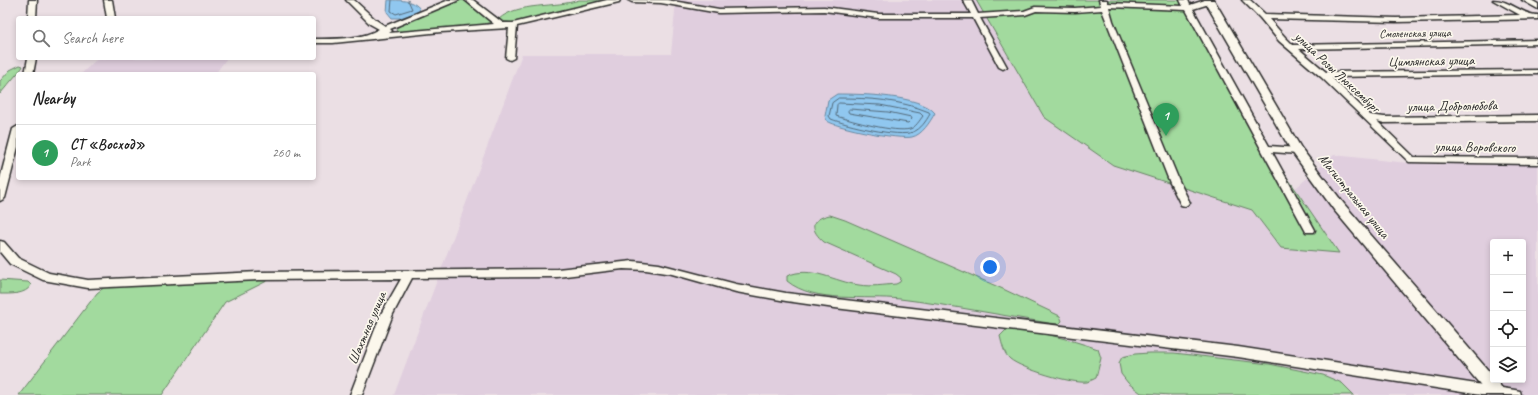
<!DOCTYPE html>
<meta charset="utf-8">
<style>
body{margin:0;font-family:Caveat,sans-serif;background:#f6f6f6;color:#222}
.controls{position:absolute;right:12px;bottom:12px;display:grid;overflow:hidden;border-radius:4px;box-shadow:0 2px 6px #0003}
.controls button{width:36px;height:36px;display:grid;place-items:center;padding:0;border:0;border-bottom:1px solid #e0e0e0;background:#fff;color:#222;font:20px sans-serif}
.you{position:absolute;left:990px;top:267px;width:14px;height:14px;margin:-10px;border:3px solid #fff;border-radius:50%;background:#1a73e8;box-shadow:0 0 0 6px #1a73e833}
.badge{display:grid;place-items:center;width:26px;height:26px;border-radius:50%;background:#d1495b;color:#fff;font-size:13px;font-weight:700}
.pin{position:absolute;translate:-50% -33px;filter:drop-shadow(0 1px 2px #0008)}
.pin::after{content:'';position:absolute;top:21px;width:14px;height:12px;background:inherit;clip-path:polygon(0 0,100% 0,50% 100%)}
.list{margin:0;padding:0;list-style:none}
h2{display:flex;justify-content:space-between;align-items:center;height:52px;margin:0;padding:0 16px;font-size:17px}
h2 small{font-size:13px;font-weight:400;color:#767676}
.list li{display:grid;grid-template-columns:26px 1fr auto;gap:12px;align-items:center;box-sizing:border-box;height:56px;padding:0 16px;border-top:1px solid #e0e0e0}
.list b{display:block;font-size:15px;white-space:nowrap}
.list p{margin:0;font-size:13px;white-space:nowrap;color:#767676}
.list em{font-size:13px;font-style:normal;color:#767676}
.icon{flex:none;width:22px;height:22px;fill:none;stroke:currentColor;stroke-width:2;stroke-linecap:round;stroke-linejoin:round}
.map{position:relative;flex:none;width:1538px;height:395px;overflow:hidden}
.search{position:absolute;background:#fff;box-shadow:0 2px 6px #0003;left:16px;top:16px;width:300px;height:44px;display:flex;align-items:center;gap:10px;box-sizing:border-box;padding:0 14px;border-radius:4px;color:#767676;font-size:15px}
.panel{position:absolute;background:#fff;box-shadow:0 2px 6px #0003;left:16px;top:72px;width:300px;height:108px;border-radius:4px}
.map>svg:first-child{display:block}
.built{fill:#e0cede;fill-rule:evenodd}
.green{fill:#a2da9e;stroke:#668264}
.water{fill:#90c7ef;stroke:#6889a1}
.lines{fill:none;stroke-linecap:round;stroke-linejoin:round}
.shore{stroke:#536979;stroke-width:1}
.minor-casing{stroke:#2b2b2b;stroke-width:3}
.major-casing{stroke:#2b2b2b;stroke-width:3}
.minor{fill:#fbf7ec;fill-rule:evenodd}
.major{fill:#fbf7ec;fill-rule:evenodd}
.labels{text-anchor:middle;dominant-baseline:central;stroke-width:3.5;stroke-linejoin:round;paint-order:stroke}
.far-street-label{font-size:12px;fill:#2b2b2b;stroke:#fbf7ec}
.street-label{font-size:14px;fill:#2b2b2b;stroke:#fbf7ec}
</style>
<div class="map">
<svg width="1538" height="395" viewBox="0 0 1538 395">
<rect width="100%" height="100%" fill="#ebdfe4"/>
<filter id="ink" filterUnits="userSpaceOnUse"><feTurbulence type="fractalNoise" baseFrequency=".025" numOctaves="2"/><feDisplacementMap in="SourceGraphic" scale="8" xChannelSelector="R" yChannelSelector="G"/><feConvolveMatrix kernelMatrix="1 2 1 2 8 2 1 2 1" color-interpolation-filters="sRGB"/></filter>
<g filter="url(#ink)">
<path class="built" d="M676 0H990L1269 211 1334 155 1417 164 1538 165V395H394L522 54H671ZM1493 242H1523V380H1493Z
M106 58H227L215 74H81L96 60Z"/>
<path class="green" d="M460 0 467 1 491 22 481 25 407 32 397 31 396 29 403 23Z
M579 0H609L514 23 500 21 499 19C518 2 556 8 579 0Z
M976 0H1187L1272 155 1339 253 1281 248 1252 210 1113 165 1044 117Z
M20 65 23 66 22 68 0 94V81L10 70Z
M830 215 845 220 1003 289 1060 316 1062 321 1059 324 1049 323C999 315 950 305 900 299 866 295 815 304 787 281V276C811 265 835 282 859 285 871 287 884 285 896 284L900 282 901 278 896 274 824 242C810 230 809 219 830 215Z
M0 280 28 282 31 285C26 295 10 294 0 294Z
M269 280 225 302 162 395H19L97 293 106 286Z
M1006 330C1036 330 1069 339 1098 349L1101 358 1096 378C1094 379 1090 381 1087 382 1072 384 1022 369 1010 359 1004 354 1002 344 1000 336Z
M1149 353H1174L1269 364 1323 375 1342 383 1354 395H1171L1141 393 1128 383 1121 374 1119 363 1122 357 1135 354Z"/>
<path class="water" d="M388 0C399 0 414 0 420 9L418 12 400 18H392L387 12Z
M837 94C860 94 921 95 935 113 930 122 922 135 912 137 899 140 838 128 827 121L825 116 828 100Z"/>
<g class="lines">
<path class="shore" d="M392 0 391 11 396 14 412 9 408 0
M839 98C870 98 900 100 929 112L930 114C926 121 921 129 913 132 899 138 846 125 831 119L829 116 832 103Z
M839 103 880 105 920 113 923 116C919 121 916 127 910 129 895 133 852 121 836 116L837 105Z
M850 109 888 112 911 117 912 119 908 123 849 113 848 111Z"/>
<g class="minor-casing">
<path id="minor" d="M29 0H37L36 18H28Z
M104 0H112L115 18H107Z
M346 0H354L376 20 385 26 449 0H459L390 29 392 31 389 33 494 24 465 0H473L503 23H513L607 0H620L619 2 517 26 514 58 510 60 506 58 509 28 441 32 333 43H314V39C335 39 361 40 379 29L370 24Z
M628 0H667L719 9 824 7 878 14H971L963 0H971L978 14 1024 11 1035 7 1075 8 1101 6 1099 0H1107V3L1183 6 1180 0H1188L1190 5 1205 0H1212V3L1193 9 1269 146 1298 148 1303 151 1298 154 1272 152 1315 230 1314 232H1306L1305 230 1186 10 1109 7 1113 21 1180 183 1190 203 1185 206 1181 205 1170 183 1102 10 1075 12 1036 11 1025 15 980 18 1007 67 1003 69 999 67 973 18H878L824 11 719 13 661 3 632 2Z
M1242 0H1250L1265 14 1396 18 1520 15 1493 0C1511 0 1521 15 1538 15V19L1396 22 1269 19 1285 37 1293 45 1538 40V44L1299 49 1326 72 1538 70V74L1331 77 1370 115 1384 117 1538 115V121L1384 123 1377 121 1414 157 1538 158V164L1409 162 1321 77 1279 41 1260 18Z
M1522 0H1531L1538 4V9Z
M28 58H36L33 74H25Z
M18 126V147L5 198 0 201V179L13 129Z
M0 241 4 242 18 258 49 273 88 280 259 272 557 269 633 261 659 264 736 284 786 293 1238 347 1515 390 1520 391 1521 395H1481L1238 357 835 308 786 301 736 292 672 274 646 270 623 269 557 277 412 278 393 314 362 395H350L381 314 401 279 259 280 88 288 43 280 10 264 0 252Z"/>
</g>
<g class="major-casing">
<path id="major" d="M1204 0H1214L1301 148 1344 204 1493 376V380H1496L1507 395H1489L1334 210 1292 152Z"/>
</g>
<use href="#minor" class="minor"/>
<use href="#major" class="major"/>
</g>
</g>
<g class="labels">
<g class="far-street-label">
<text transform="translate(1415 33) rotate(-1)">Смоленская улица</text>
</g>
<g class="street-label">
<text transform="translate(1431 61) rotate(-1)">Цимлянская улица</text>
<text transform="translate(1337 72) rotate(43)">улица Розы Люксембург</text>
<text transform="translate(1452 106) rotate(-1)">улица Добролюбова</text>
<text transform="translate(1475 147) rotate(1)">улица Воровского</text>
<text transform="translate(1354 196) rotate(51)">Магистральная улица</text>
<text transform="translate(367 328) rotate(-67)">Шахтная улица</text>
</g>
</g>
</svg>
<div class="controls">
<button>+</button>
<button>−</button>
<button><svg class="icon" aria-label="locate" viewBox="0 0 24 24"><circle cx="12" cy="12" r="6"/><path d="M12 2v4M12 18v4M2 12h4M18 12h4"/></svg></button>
<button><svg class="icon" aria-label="layers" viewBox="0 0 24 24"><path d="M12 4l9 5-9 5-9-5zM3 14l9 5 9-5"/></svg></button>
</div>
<div class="you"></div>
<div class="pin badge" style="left:1166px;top:136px;background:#2e9e5b">1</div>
<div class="search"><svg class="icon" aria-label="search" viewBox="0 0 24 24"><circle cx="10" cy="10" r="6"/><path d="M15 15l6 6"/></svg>Search here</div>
<section class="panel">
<h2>Nearby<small></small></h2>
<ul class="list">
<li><span class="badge" style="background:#2e9e5b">1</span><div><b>СТ «Восход»</b><p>Park</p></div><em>260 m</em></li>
</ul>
</section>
</div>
